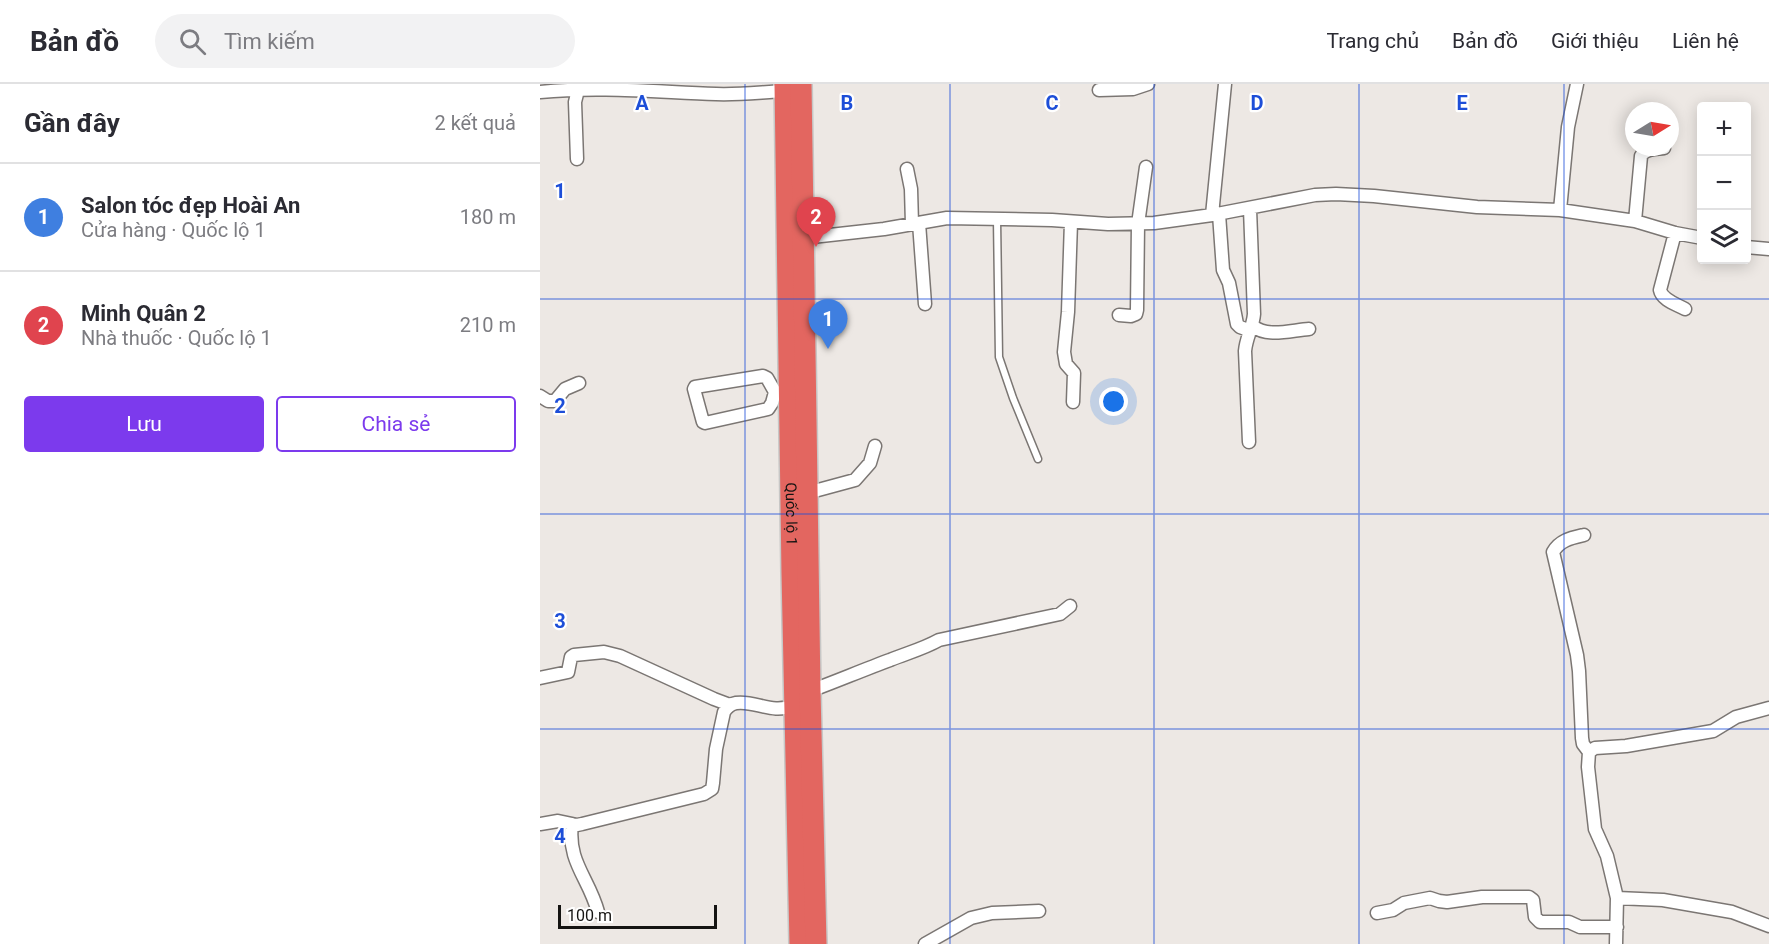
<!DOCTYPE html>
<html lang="vi">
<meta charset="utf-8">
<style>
body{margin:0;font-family:Roboto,sans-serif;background:#f2f2f3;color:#2b2b33}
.controls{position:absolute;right:18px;top:18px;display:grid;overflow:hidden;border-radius:6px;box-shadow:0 3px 15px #0003}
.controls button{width:54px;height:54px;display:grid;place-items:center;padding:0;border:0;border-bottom:2px solid #e1e1e2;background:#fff;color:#2b2b33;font:30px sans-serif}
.compass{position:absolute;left:1085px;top:18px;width:54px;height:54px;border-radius:50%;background:#fff;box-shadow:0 3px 15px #0003;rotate:79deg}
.scale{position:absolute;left:18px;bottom:15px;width:159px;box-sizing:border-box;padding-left:6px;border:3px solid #151412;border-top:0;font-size:16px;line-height:21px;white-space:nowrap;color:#151412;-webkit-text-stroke:4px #fff;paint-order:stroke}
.you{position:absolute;left:574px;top:318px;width:21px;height:21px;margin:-15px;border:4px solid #fff;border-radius:50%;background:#1a73e8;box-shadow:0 0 0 9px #1a73e833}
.badge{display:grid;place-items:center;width:39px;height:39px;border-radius:50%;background:#7c3aed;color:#fff;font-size:20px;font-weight:700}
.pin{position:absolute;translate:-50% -50px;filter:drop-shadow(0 2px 3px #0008)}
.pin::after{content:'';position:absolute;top:32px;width:21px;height:18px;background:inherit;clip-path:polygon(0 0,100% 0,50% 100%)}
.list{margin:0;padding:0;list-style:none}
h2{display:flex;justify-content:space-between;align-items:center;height:78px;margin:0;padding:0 24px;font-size:26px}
h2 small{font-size:20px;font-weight:400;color:#7c7c81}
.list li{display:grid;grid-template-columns:39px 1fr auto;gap:18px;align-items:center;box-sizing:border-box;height:108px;padding:0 24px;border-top:2px solid #e1e1e2}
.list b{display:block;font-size:22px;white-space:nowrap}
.list p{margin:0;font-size:20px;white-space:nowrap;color:#7c7c81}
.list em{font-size:20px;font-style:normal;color:#7c7c81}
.actions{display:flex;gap:12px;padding:18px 24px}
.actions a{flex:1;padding:14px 0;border:2px solid #7c3aed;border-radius:6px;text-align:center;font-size:21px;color:#7c3aed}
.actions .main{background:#7c3aed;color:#fff}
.icon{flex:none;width:33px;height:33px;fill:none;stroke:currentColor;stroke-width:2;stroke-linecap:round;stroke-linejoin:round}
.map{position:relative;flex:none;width:1229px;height:860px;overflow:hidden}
header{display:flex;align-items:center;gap:36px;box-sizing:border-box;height:84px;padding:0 30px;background:#fff;border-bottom:2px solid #e1e1e2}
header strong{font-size:28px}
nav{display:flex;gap:33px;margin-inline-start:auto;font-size:21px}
.search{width:420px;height:54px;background:#f2f2f3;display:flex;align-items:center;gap:15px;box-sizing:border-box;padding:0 21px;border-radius:33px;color:#7c7c81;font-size:22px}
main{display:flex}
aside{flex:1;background:#fff}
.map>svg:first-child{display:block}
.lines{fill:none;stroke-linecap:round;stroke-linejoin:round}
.lane-casing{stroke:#7b7673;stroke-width:9}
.street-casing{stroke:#7b7673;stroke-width:15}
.highway-casing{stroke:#c7c7c6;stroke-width:24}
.lane{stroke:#fff;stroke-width:6}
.street{stroke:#fff;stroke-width:12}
.highway{stroke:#e36660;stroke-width:21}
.grid{fill:none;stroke:#1d4ed8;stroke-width:1.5;stroke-opacity:0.55}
.labels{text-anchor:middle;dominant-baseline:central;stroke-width:4.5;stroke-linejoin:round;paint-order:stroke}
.street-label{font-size:15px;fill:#151412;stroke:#fff}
.grid-label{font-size:20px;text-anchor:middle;font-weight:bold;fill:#1d4ed8;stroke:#fff;stroke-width:4.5;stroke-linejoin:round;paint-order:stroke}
</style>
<header>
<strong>Bản đồ</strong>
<div class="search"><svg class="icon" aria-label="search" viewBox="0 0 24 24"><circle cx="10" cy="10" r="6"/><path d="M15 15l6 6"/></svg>Tìm kiếm</div>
<nav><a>Trang chủ</a><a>Bản đồ</a><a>Giới thiệu</a><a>Liên hệ</a></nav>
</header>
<main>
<aside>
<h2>Gần đây<small>2 kết quả</small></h2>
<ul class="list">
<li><span class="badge" style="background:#3f7fe0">1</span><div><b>Salon tóc đẹp Hoài An</b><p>Cửa hàng · Quốc lộ 1</p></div><em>180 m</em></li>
<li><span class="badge" style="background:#e0444e">2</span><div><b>Minh Quân 2</b><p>Nhà thuốc · Quốc lộ 1</p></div><em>210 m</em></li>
</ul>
<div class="actions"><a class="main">Lưu</a><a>Chia sẻ</a></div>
</aside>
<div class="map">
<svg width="1229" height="860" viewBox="0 0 1229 860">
<rect width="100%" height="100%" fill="#ede8e4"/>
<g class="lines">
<g class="lane-casing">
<path id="lane" d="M457 135 459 273 473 314 498 375"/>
</g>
<g class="street-casing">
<path id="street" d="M559 6 593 5 608 0
M0 8C59 2 117 8 176 10 199 11 222 8 245 7
M37 75 35 18 38 6
M367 85 371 105 372 140
M1020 126 1028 43 1037 0
M679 130 683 186 689 199 697 240 700 243 711 247
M672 131 685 0
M1095 137 1101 72C1105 64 1116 65 1124 64
M531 138 528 228 524 268 526 280 534 289 533 318
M379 139 385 220
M1135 149 1120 206C1122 216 1136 220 1145 225
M263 154 344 145 407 134 512 136 568 140 614 139 672 131 775 111 796 110 834 112 937 123 1020 126 1095 137 1135 149 1162 154
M1206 163 1229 165
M579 231 591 232 596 230 597 226 598 140 606 83
M713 242C727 254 752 246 769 245
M223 292 227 294 235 308 232 319 228 325 165 339 163 338 154 305 155 303Z
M0 312 8 317H15L25 305 39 299
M709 358 705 267C706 254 713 243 714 230L710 125
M267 409 315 396 330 379 335 362
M1044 451C1031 454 1020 456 1013 468L1037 571 1039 587 1042 654 1043 660 1049 668
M0 594 28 588 31 573 34 571 64 568 80 572 174 615 190 621
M270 607C297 597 323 586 350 576 367 569 383 565 399 556L520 530 530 522
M0 740 18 737 37 741 42 740 164 710 172 705 173 699 176 665 184 628C187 623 190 620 196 619 216 616 231 631 255 621
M32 740C27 778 49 794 58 828
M1077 814 1123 816 1192 828 1229 842
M837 829 853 826 864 819 890 814 899 817 907 818 942 813H989L993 816 995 833 1000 838H1029L1040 843H1077
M385 860 431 834 452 829 499 827
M1076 860 1077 814 1067 772 1055 745 1048 683 1049 668 1055 664 1086 662 1173 647 1196 633 1229 624"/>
</g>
<g class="highway-casing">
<g id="highway">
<path id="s1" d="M245 0 252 489 260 860"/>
<path d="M261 0 270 607 276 860"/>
</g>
</g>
<use href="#lane" class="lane"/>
<use href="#street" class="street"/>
<use href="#highway" class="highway"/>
</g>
<path class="grid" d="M205 0V860M410 0V860M614 0V860M819 0V860M1024 0V860M0 215H1229M0 430H1229M0 645H1229"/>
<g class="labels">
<g class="street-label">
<text stroke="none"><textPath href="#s1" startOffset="430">Quốc lộ 1</textPath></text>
</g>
</g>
<g class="grid-label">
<text x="102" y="26">A</text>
<text x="307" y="26">B</text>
<text x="512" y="26">C</text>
<text x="717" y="26">D</text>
<text x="922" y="26">E</text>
<text x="20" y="114">1</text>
<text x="20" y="329">2</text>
<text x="20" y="544">3</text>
<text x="20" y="759">4</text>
</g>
</svg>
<div class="controls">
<button>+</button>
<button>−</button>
<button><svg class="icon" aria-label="layers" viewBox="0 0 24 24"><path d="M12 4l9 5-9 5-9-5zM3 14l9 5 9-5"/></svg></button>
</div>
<svg class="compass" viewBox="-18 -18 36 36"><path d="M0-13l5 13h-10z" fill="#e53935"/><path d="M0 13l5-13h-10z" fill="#7c7c81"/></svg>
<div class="scale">100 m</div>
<div class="you"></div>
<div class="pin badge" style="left:288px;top:265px;background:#3f7fe0">1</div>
<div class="pin badge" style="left:276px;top:163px;background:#e0444e">2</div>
</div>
</main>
